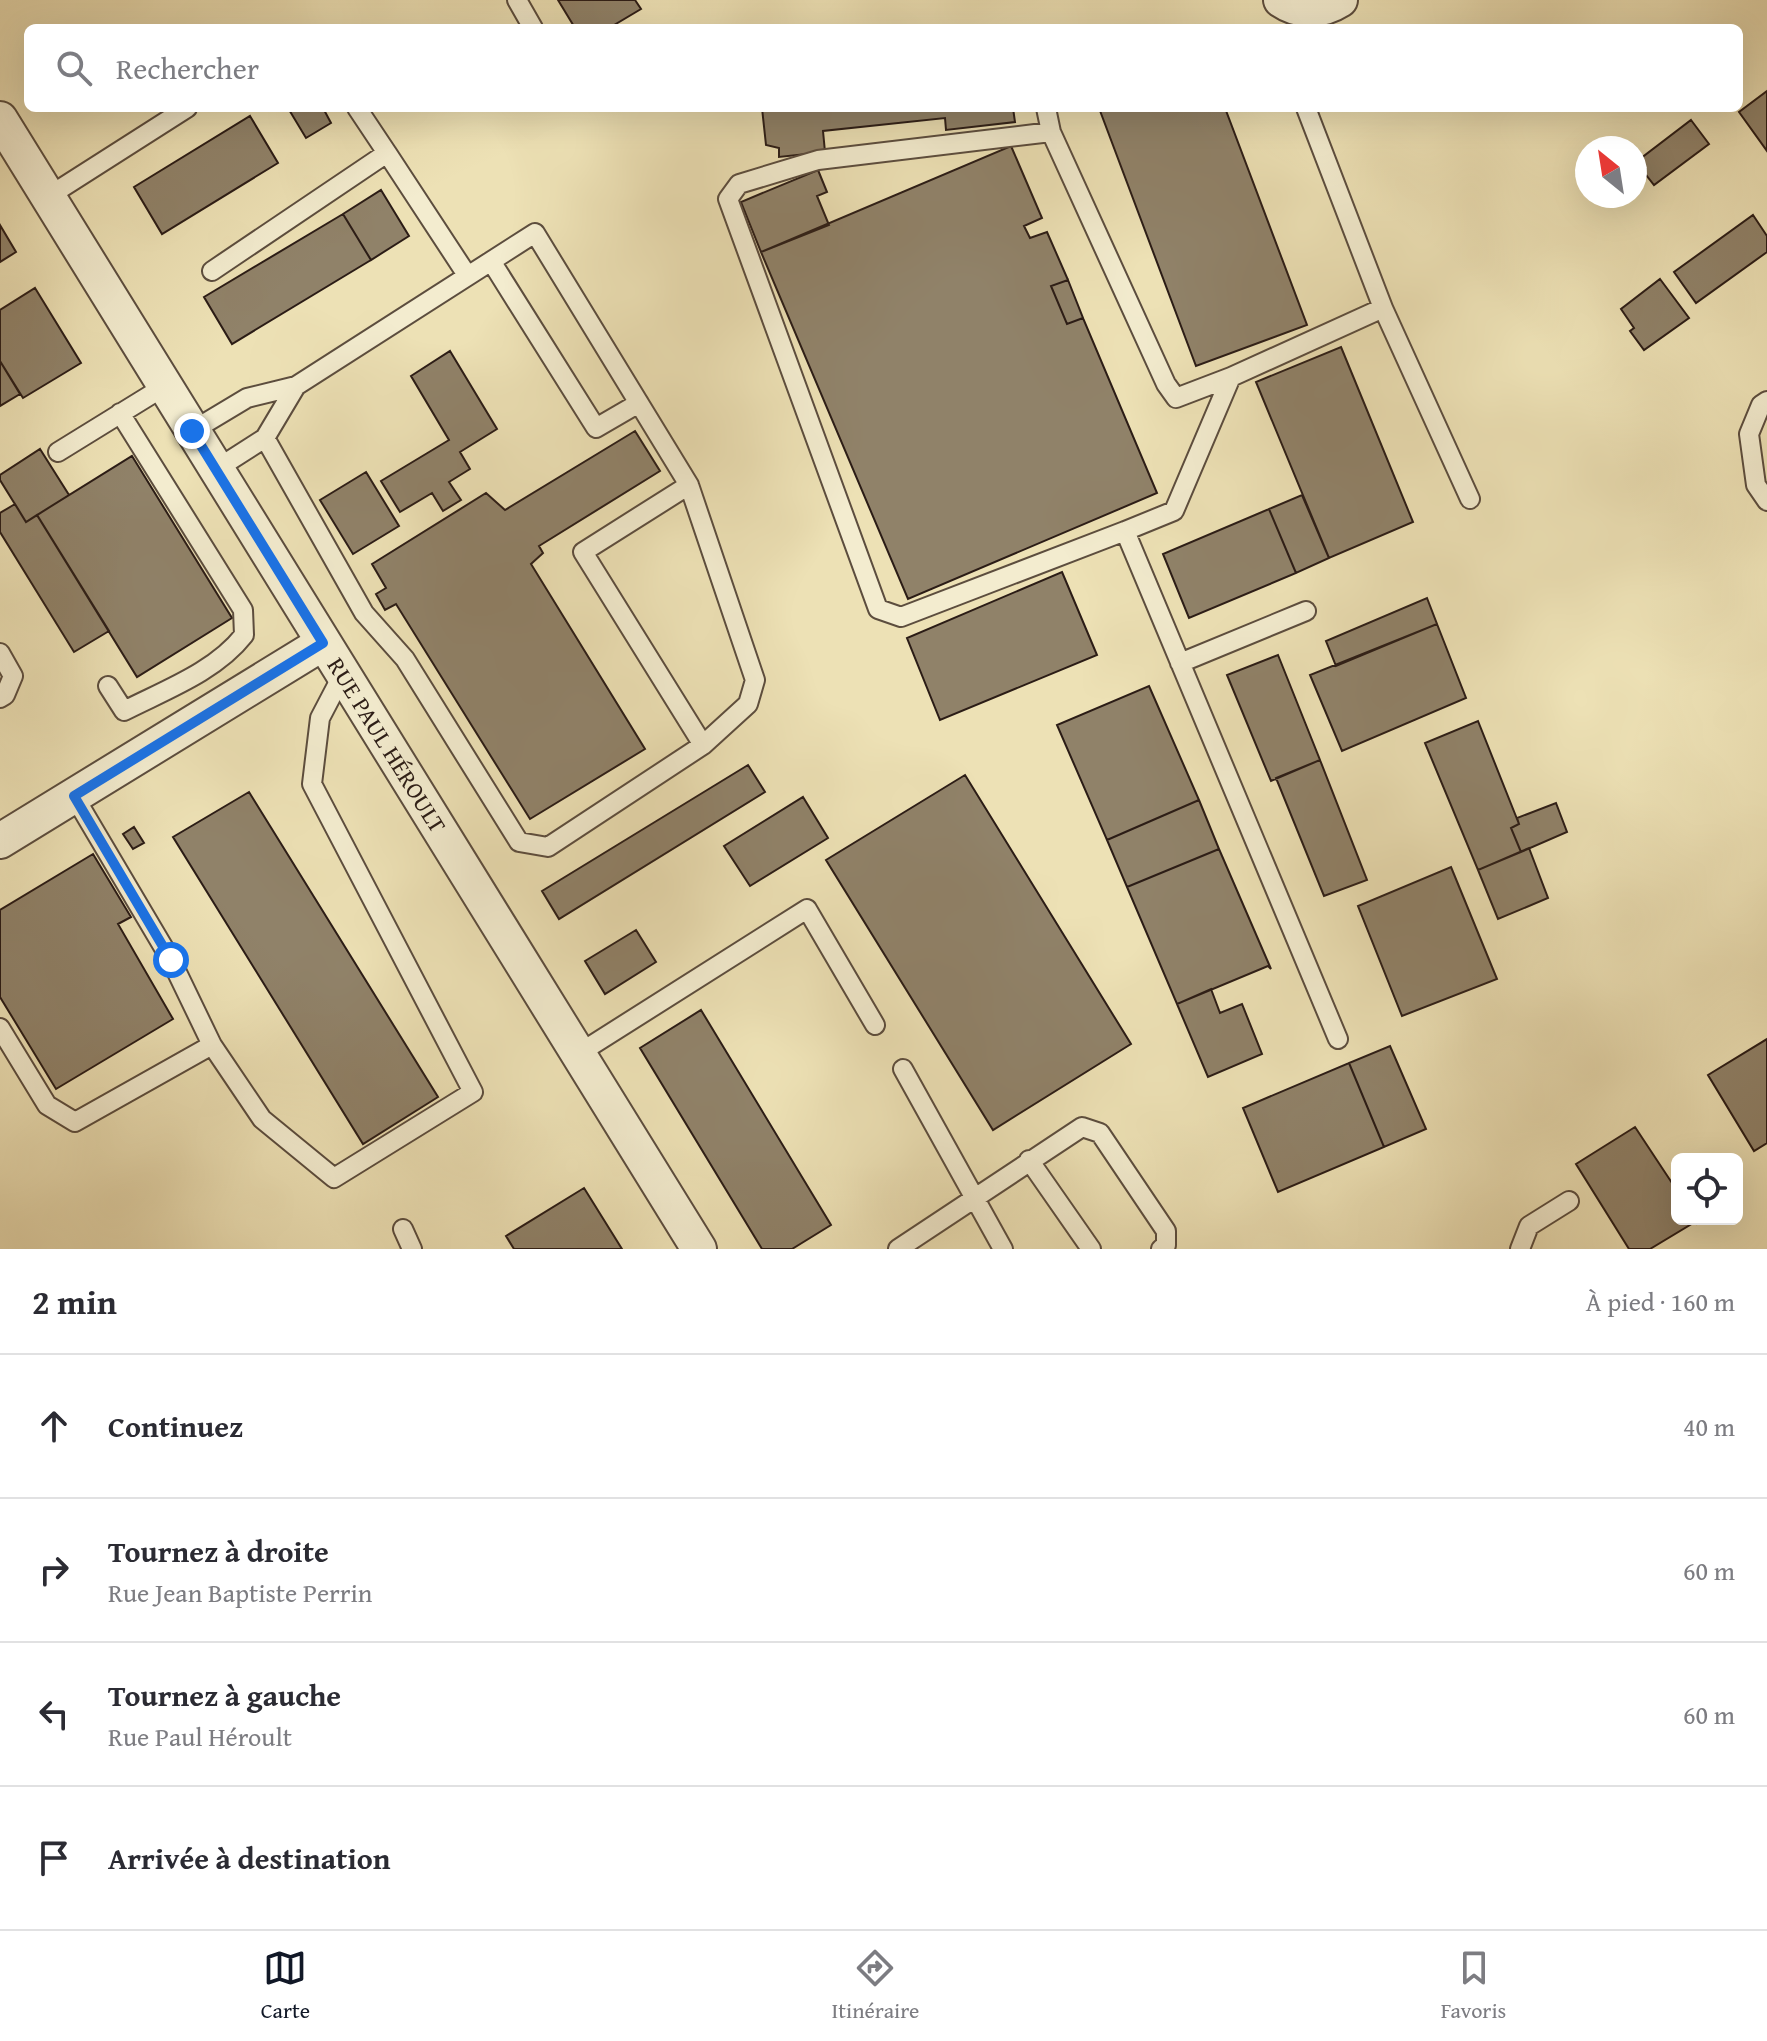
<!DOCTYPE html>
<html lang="fr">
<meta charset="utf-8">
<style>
body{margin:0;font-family:"Gentium Book Plus",serif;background:#f7f7f7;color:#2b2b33}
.controls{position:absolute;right:24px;bottom:24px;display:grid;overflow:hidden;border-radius:12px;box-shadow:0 8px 32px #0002}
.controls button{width:72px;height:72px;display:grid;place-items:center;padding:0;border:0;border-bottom:2px solid #e1e1e2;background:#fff;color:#2b2b33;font:40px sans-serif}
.compass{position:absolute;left:1575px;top:136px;width:72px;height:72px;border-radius:50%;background:#fff;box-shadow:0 8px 32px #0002;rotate:330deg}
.stop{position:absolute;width:24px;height:24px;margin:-18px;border:6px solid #1a73e8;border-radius:50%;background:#fff}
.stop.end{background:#1a73e8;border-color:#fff;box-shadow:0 2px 8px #0008}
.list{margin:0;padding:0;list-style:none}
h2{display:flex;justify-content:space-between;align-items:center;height:104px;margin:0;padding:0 32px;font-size:34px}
h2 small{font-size:26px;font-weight:400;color:#7c7c81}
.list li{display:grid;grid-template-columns:52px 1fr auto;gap:24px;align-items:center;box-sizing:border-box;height:144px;padding:0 32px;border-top:2px solid #e1e1e2}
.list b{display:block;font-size:30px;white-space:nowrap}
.list p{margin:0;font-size:26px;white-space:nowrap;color:#7c7c81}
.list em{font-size:26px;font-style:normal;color:#7c7c81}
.icon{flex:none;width:44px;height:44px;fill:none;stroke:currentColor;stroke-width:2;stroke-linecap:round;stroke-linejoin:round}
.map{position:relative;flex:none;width:1767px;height:1249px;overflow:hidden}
.search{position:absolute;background:#fff;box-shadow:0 8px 32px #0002;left:24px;right:24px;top:24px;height:88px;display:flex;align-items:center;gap:20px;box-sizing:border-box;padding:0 28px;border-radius:12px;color:#7c7c81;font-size:30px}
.sheet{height:680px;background:#fff}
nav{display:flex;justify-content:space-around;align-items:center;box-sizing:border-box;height:112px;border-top:2px solid #e1e1e2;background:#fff;font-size:22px;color:#7c7c81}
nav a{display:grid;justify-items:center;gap:4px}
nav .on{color:#111827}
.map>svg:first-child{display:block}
.building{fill:#908269;stroke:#2b1c16;stroke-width:2}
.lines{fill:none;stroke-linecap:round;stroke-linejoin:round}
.lane-casing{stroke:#5c4d3e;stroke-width:22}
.street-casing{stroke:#5c4d3e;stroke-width:38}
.lane{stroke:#f3eccf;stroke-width:18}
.street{stroke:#f3eccf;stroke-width:34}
.route{stroke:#1a73e8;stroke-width:10}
.labels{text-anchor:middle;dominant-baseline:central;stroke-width:6;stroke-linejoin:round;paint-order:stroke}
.street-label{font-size:24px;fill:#2b1c16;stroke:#f3eccf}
</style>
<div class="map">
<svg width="1767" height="1249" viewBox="0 0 1767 1249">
<rect width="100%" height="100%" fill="#ede1b5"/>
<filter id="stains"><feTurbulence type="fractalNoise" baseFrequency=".0025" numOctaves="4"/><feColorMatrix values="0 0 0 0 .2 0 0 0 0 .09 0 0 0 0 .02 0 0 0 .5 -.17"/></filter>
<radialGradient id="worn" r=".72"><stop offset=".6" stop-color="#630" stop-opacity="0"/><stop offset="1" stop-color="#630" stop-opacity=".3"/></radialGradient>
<path class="building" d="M558 0H635L641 9 609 28H575Z
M1767 91V151L1739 112Z
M288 108H323L331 123 306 138Z
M762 108H1013L1015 122 946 130 945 118 823 131 825 152 779 157V148L766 145Z
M1099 108H1225L1307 325 1196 366Z
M250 116 278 163 162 234 134 187Z
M1691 120 1709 144 1654 185 1636 162Z
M1011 146 1042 218 1024 226 1030 238 1047 232 1068 280 1051 286 1067 324 1083 318 1157 493 908 599 761 252Z
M818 170 827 192 817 196 829 225 761 252 741 202Z
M381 190 409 236 371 260 343 214Z
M343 214 371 260 232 344 204 297Z
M1753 215 1767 236V252L1696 303 1674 272Z
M0 225 16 252 0 262Z
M1660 279 1689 318 1644 350 1630 331 1634 328 1621 309Z
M1068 280 1083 318 1067 324 1051 286Z
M35 288 81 363 23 398 0 361V310Z
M1341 347 1413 522 1329 558 1256 382Z
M450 351 497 429 460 452 470 469 449 482 461 500 443 511 432 493 400 512 381 481 449 440 411 376Z
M0 361 20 394 0 406Z
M635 431 660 471 539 546 543 553 531 564 645 749 530 819 396 604 385 610 376 594 386 588 372 564 486 493 505 510Z
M40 449 69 495 26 522 0 480V475Z
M132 456 232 618 137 677 37 515Z
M366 472 399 526 353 554 320 500Z
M1302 495 1329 558 1296 573 1269 509Z
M15 504 26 522 37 515 109 631 74 652 0 532V513Z
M1269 509 1296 573 1189 618 1163 554Z
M1062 572 1097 655 940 720 907 638Z
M1427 598 1437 624 1336 666 1326 641Z
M1437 624 1466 698 1342 751 1310 675Z
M1278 655 1320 760 1271 781 1227 675Z
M1149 686 1199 800 1107 840 1057 725Z
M1478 721 1519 824 1511 828 1521 852 1478 870 1425 743Z
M1320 760 1367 880 1324 896 1276 778Z
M748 765 765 792 559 919 542 891Z
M965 775 1131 1044 993 1130 826 860Z
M249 792 438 1097 363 1144 173 837Z
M803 797 828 838 750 886 724 846Z
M1199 800 1219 849 1127 887 1107 840Z
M1556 803 1567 832 1521 852 1511 828 1519 824 1517 818Z
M134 827 144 843 133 849 123 834Z
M1529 848 1548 898 1498 919 1478 870Z
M1219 849 1271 969 1268 966 1177 1004 1127 887Z
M93 854 131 917 118 924 173 1019 56 1089 0 997V910Z
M1451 867 1497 979 1402 1016 1358 906Z
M636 930 656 962 605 994 585 961Z
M1211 989 1220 1013 1242 1004 1262 1054 1208 1077 1177 1004Z
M701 1010 831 1225 792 1249H762L640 1048Z
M1767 1039V1143L1754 1151 1708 1075Z
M1390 1046 1426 1129 1384 1147 1349 1063Z
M1349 1063 1384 1147 1278 1192 1243 1108Z
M1635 1127 1672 1183 1677 1180V1219H1705L1697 1224 1695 1222 1650 1249H1629L1576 1164Z
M584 1188 622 1249H514L506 1236Z"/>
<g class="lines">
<g class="lane-casing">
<path id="lane" d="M517 0 533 28
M357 108 387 153
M1046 108 1051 132 1166 384 1176 398 1231 377
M1306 108 1383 308 1231 377 1174 511 1125 531 1338 1039
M1051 132 818 160 739 184 728 199 878 609 901 617 1125 531
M49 196 187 108
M491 261 596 428 639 403
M212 271 387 153 467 275
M1383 308 1470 499
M1767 401 1761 405 1749 434 1756 485 1767 501
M192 431 247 398 296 386 535 233 689 485 755 680 748 704 703 745 548 847 519 842 405 659 364 613 265 438
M58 452 165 386
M215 470 265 438 296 386
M689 485 583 552 703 745
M0 653 13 676 5 695 0 698
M1180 663 1306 611
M108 686 124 711C165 690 215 672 244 635L243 610 120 413
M74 796 171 960 212 1045 262 1119 334 1178 473 1092 312 784 320 718 343 674
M0 1028 47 1105 75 1122 212 1045
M578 1054 807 909 875 1025
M903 1069 1003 1249
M1029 1160 1091 1249
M403 1229 412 1249
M898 1249 1082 1127 1100 1133 1166 1231V1245L1161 1249
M1520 1249 1529 1226 1569 1201"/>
</g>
<g class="street-casing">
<path id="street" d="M1281 0C1300 13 1321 12 1340 0
M0 119 699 1249
M0 841 323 643"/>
</g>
<use href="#lane" class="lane"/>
<use href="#street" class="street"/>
</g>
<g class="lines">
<path class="route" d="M171 960 74 796 323 643 192 431"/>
</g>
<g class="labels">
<g class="street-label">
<text transform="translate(387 745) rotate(58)">RUE PAUL HÉROULT</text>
</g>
</g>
<rect width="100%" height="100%" filter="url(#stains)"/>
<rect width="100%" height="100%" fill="url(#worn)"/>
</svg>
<div class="controls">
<button><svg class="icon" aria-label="locate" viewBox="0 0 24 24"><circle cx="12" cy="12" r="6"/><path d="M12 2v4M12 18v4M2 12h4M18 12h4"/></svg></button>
</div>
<svg class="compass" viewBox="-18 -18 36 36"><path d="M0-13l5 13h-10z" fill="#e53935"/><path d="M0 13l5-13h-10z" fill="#7c7c81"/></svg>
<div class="stop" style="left:171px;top:960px"></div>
<div class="stop end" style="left:192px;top:431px"></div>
<div class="search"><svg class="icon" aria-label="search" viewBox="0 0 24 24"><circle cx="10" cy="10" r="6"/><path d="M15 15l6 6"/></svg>Rechercher</div>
</div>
<section class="sheet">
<h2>2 min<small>À pied · 160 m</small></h2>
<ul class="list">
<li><svg class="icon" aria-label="ahead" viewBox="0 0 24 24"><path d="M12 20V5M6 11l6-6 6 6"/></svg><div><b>Continuez</b></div><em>40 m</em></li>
<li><svg class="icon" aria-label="right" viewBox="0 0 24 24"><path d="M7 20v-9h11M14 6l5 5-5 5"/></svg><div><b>Tournez à droite</b><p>Rue Jean Baptiste Perrin</p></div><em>60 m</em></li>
<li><svg class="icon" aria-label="left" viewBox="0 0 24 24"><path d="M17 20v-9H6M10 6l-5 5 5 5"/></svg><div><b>Tournez à gauche</b><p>Rue Paul Héroult</p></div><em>60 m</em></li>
<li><svg class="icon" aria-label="arrive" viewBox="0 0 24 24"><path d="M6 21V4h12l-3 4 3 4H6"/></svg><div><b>Arrivée à destination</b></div></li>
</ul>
</section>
<nav>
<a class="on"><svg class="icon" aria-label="map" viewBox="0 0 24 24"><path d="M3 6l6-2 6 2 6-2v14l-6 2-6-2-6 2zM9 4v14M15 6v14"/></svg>Carte</a>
<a><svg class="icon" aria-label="directions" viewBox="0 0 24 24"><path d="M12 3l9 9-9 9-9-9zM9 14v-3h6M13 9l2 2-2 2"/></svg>Itinéraire</a>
<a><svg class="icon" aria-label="saved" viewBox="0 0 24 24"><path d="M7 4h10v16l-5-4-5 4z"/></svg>Favoris</a>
</nav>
